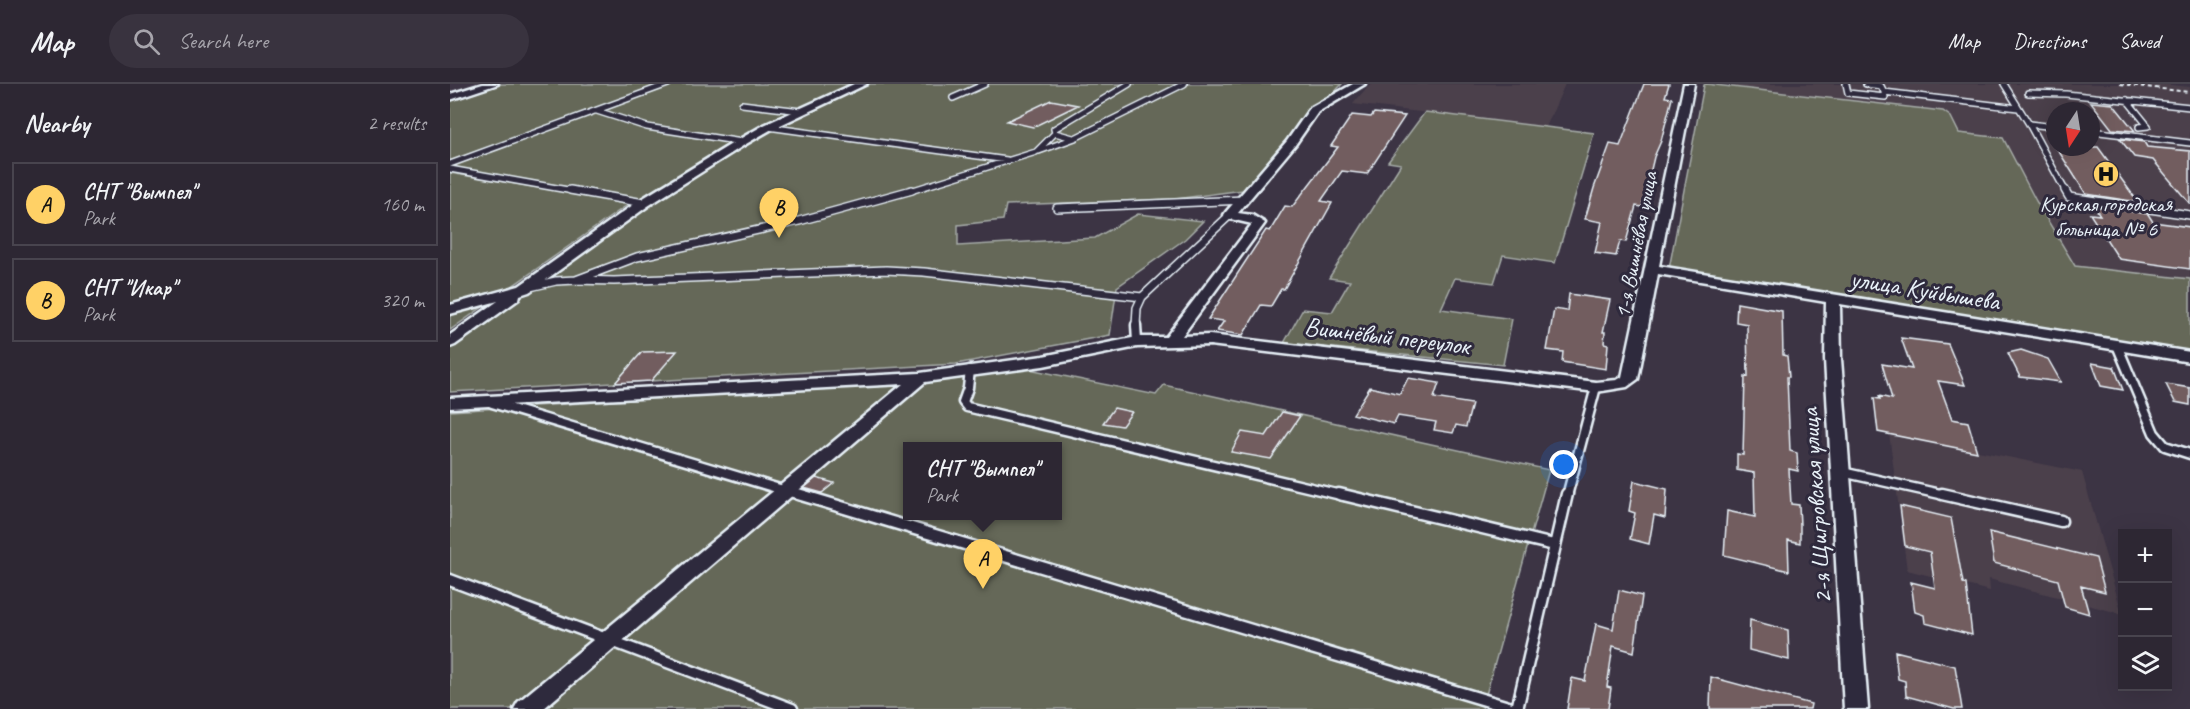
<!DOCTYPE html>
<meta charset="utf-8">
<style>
body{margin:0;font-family:Caveat,sans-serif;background:#39333f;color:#f1f3f6}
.controls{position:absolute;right:18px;bottom:18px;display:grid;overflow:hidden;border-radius:0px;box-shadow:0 6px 24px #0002}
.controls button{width:54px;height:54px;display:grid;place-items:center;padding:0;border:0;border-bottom:2px solid #48444e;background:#2d2733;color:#f1f3f6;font:30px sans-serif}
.compass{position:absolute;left:1596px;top:18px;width:54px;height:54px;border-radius:50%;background:#2d2733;box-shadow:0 6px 24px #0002;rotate:192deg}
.you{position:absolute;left:1114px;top:381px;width:21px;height:21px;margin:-15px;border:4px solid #fff;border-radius:50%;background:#1a73e8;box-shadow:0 0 0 9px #1a73e833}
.badge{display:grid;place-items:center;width:39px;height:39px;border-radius:50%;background:#ffd166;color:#111;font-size:20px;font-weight:700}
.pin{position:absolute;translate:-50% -50px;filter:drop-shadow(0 2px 3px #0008)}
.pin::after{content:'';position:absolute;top:32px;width:21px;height:18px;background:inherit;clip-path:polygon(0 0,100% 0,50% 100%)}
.popup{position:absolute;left:453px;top:358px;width:159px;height:78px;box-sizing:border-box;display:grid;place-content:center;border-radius:0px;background:#2d2733;filter:drop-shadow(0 2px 4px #0005);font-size:20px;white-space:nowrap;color:#a7a5ac}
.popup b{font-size:22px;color:#f1f3f6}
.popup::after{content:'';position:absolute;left:50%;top:100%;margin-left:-12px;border:12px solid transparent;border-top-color:#2d2733}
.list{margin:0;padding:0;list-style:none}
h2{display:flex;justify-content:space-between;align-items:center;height:78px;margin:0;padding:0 24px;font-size:26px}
h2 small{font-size:20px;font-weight:400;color:#a7a5ac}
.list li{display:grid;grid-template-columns:39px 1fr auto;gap:18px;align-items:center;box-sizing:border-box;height:84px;margin:0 12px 12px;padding:0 12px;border:2px solid #48444e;border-radius:0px}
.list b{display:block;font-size:22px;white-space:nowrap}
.list p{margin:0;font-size:20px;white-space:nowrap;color:#a7a5ac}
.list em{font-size:20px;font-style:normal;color:#a7a5ac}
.icon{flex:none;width:33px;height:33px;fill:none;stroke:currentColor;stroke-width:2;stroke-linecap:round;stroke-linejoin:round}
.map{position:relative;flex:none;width:1740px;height:625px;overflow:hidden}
header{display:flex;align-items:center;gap:36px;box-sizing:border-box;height:84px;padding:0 30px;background:#2d2733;border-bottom:2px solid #48444e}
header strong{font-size:28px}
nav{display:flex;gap:33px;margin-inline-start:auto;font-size:21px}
.search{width:420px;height:54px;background:#39333f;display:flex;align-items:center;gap:15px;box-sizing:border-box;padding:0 21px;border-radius:33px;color:#a7a5ac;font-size:22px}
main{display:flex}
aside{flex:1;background:#2d2733}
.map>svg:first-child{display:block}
.built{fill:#4c404c;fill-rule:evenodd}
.green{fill:#656758;stroke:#a6aca8;stroke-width:1.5;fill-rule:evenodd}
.building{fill:#725d5f;stroke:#e8f1f8;stroke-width:1.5}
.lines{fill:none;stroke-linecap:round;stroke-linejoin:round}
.lane-far3-casing{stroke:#e8f1f8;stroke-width:8}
.lane-far2-casing{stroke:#e8f1f8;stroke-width:10}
.lane-far1-casing{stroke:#e8f1f8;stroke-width:13}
.lane-casing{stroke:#e8f1f8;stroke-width:15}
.street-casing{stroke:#e8f1f8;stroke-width:5}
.path{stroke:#e8f1f8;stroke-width:2;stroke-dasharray:4 3;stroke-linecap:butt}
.lane-far3{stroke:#2f2a3d;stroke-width:5}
.lane-far2{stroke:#2f2a3d;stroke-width:7}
.lane-far1{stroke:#2f2a3d;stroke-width:8}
.lane{stroke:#2f2a3d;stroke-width:10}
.street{fill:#2f2a3d;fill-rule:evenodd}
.labels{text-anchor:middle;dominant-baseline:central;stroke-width:6;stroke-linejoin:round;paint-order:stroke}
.far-poi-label{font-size:22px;fill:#e8f1f8;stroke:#2f2a3d}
.far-street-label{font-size:22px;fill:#e8f1f8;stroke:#2f2a3d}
.street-label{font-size:26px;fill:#e8f1f8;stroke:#2f2a3d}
</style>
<header>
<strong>Map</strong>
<div class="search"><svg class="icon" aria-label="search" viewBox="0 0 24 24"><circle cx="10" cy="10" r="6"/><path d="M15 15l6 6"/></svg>Search here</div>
<nav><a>Map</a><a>Directions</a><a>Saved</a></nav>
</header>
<main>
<aside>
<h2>Nearby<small>2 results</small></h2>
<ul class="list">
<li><span class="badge">A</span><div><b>СНТ &quot;Вымпел&quot;</b><p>Park</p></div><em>160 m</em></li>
<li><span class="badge">B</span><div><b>СНТ &quot;Икар&quot;</b><p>Park</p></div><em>320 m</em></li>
</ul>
</aside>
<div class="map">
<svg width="1740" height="625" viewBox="0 0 1740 625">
<rect width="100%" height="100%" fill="#3c3444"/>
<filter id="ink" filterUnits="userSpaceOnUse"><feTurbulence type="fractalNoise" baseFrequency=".0167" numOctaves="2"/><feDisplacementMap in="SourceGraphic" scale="12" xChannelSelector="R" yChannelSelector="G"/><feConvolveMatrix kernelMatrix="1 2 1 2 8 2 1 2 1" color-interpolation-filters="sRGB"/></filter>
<g filter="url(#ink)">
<path class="built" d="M920 0H1115L1096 43 903 20Z
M1282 0H1711L1740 3V195L1625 182 1586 117 1553 54 1509 49 1501 33 1493 27 1284 3ZM1605 27H1641V63H1605Z
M1439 349 1632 388 1672 530 1539 495 1540 507 1457 486Z"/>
<path class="green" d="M46 0H892L793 106 725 115 556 121 553 136 508 141V162L645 154 688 130 753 137 735 155 667 203 660 251 506 280 0 308V262L200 117 0 83V13Z
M1256 0 1493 27 1501 33 1509 49 1553 54 1586 117 1625 182 1740 195V269L1219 185 1254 1Z
M975 28 1144 49 1105 179 1053 171 1044 199 1005 194 991 225 1062 235 1053 281 834 259 853 225 882 228 900 197 879 194 951 80 938 78Z
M0 89 180 119 0 246Z
M579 285 706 311 714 301 1099 386 1032 625H0V327L461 299ZM458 362H608V432H458Z"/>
<path class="building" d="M1194 0H1219L1215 13 1222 14 1211 57 1204 73 1192 123 1186 122 1176 158 1170 157 1166 172 1145 169 1152 138 1135 135 1144 104 1160 60 1170 62Z
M601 16 628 21 583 43 557 37Z
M1641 18 1663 20 1685 47 1662 45Z
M924 29 955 32 917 90 892 87 871 117 882 119 834 205H831L821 222 811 221 793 251 767 247 774 237 758 235 816 146 820 147 835 122 842 123 888 63 881 62 902 31 921 33Z
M1670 55 1694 58 1697 63 1740 67V120L1703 76 1684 73Z
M1606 63H1648L1688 118 1636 110Z
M1644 122 1698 130 1703 138 1740 143V185L1669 175 1640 130 1650 131Z
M1119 210 1160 216 1153 248H1155L1154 259 1158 260 1156 285 1112 278 1113 268 1097 266 1104 225 1117 227Z
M1287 219 1332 227 1333 271 1337 272 1339 293H1337L1340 367 1347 369 1348 387 1339 385 1341 420 1349 421 1350 441V459L1338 456 1339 487 1274 471 1277 427 1305 433 1304 389 1287 386V370L1293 371 1295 292 1298 293 1297 240 1286 238Z
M1451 254 1498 260 1515 301 1488 297 1502 335 1518 338 1527 368 1428 348 1424 314 1430 315 1429 312 1442 315 1432 280 1462 285Z
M1571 266 1598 275 1611 298 1570 293 1558 269Z
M227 267 201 297 165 299 192 268Z
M1642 279 1664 283 1673 306 1651 302Z
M958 294 989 299 984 314 1022 320 1016 343 1006 341 1003 349 984 346 986 338 948 332 944 340 903 330 920 303 950 310Z
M1716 300 1740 304V321L1725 318Z
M664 324 682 328 672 342 653 339Z
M832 328 850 332 821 375 781 368 792 348 816 352Z
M366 394 384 399 372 409 354 404Z
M1184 397 1217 405 1215 434 1204 431 1199 460 1180 455 1185 429 1179 427Z
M1450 422 1501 434 1513 499 1516 500 1522 551 1475 539 1474 531 1465 528 1461 498 1485 504 1480 468 1455 462Z
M1539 448 1646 474 1655 508 1631 502 1639 530 1615 523 1608 496 1544 479Z
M1169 506 1192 512 1184 568 1163 562 1157 603 1161 604 1158 625H1117L1122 594 1135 597 1146 540 1163 545Z
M1300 536 1338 546 1339 576 1299 566Z
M1445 567 1505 582 1512 625H1504L1456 612 1455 597 1448 595Z
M1261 593 1361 620 1360 625H1260Z"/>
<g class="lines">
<g class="lane-far3-casing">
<path id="lane-far3" d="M1396 0 1398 9 1435 13 1434 9
M1416 0 1431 2 1434 8 1568 24
M1554 0 1579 40 1605 43
M1578 9 1616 10 1740 23
M503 14 535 0
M1677 16 1698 42 1689 43
M292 20 351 27
M147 27 197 43 292 58
M1579 40 1616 108
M318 43 557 76
M1641 47 1740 59
M623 54 605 49 604 45 679 0
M589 67 625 54 734 0
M0 80 218 0
M0 85 129 108
M457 108 586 68 605 49"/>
</g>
<g class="lane-far2-casing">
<path id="lane-far2" d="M120 106 194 119
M1615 106 1619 113 1740 131
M607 124 795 116
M126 196 164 197 436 186 474 188 692 213 687 224 686 242
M80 203 106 197 126 196 187 173 349 137 462 106
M692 213 780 131"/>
</g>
<g class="lane-far1-casing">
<path id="lane-far1" d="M686 241 687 258
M1667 261 1704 349 1715 362 1740 370
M520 286 518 304 513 318 517 323 895 412
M42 319 353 412
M1392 388 1499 412
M1117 412 1146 303"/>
</g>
<g class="lane-casing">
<path id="lane" d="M348 410 1065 625
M889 410 1104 461
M1492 410 1611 437
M0 496 342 625
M1067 625 1117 410"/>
</g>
<g class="street-casing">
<path id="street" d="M33 0H48L0 16V10Z
M404 0H417L322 45 296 60 198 122 79 208 70 211 69 215 5 261 0 263V251L48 217 0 230V221L69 202 190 116 288 56 314 41Z
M903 0H915L868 28 845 61 788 129 802 131 815 139 732 252 760 251 1146 298 1167 296 1172 293 1234 0H1244L1209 182 1740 268V278L1390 220 1391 275 1418 625H1394L1375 275 1376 218 1208 190 1188 295 1177 303 1146 308 760 261 687 263 593 282 475 298 93 625H64L68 618 453 300 0 324V314L470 289 593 272 687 253H716L802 140 776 134 774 131 776 128 837 57 860 24Z"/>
</g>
<path class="path" d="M1670 0 1738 8"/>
<use href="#lane-far3" class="lane-far3"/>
<use href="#lane-far2" class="lane-far2"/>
<use href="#lane-far1" class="lane-far1"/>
<use href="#lane" class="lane"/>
<use href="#street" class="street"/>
</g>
</g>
<defs>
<g id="hospital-disc" transform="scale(1.35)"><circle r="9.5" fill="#ffd166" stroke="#2f2a3d"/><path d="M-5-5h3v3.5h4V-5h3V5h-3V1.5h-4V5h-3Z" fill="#111"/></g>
</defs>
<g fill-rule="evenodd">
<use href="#hospital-disc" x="1656" y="90"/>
</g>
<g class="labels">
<g class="far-poi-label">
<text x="1656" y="120">Курская городская<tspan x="1656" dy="25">больница № 6</tspan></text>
</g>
<g class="far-street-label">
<text transform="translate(1186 161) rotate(-79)">1-я Вишнёвая улица</text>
</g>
<g class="street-label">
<text transform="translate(1475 206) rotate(9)">улица Куйбышева</text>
<text transform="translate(937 252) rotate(7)">Вишнёвый переулок</text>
<text transform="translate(1366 422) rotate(-94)">2-я Щигровская улица</text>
</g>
</g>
</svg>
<div class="controls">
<button>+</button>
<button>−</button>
<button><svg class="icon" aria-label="layers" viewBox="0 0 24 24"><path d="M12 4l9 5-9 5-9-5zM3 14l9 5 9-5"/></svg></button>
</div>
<svg class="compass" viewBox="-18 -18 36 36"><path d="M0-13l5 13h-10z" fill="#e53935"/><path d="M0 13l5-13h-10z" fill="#a7a5ac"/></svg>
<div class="you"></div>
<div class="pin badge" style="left:533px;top:505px">A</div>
<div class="popup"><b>СНТ &quot;Вымпел&quot;</b>Park</div>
<div class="pin badge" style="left:329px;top:154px">B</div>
</div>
</main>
